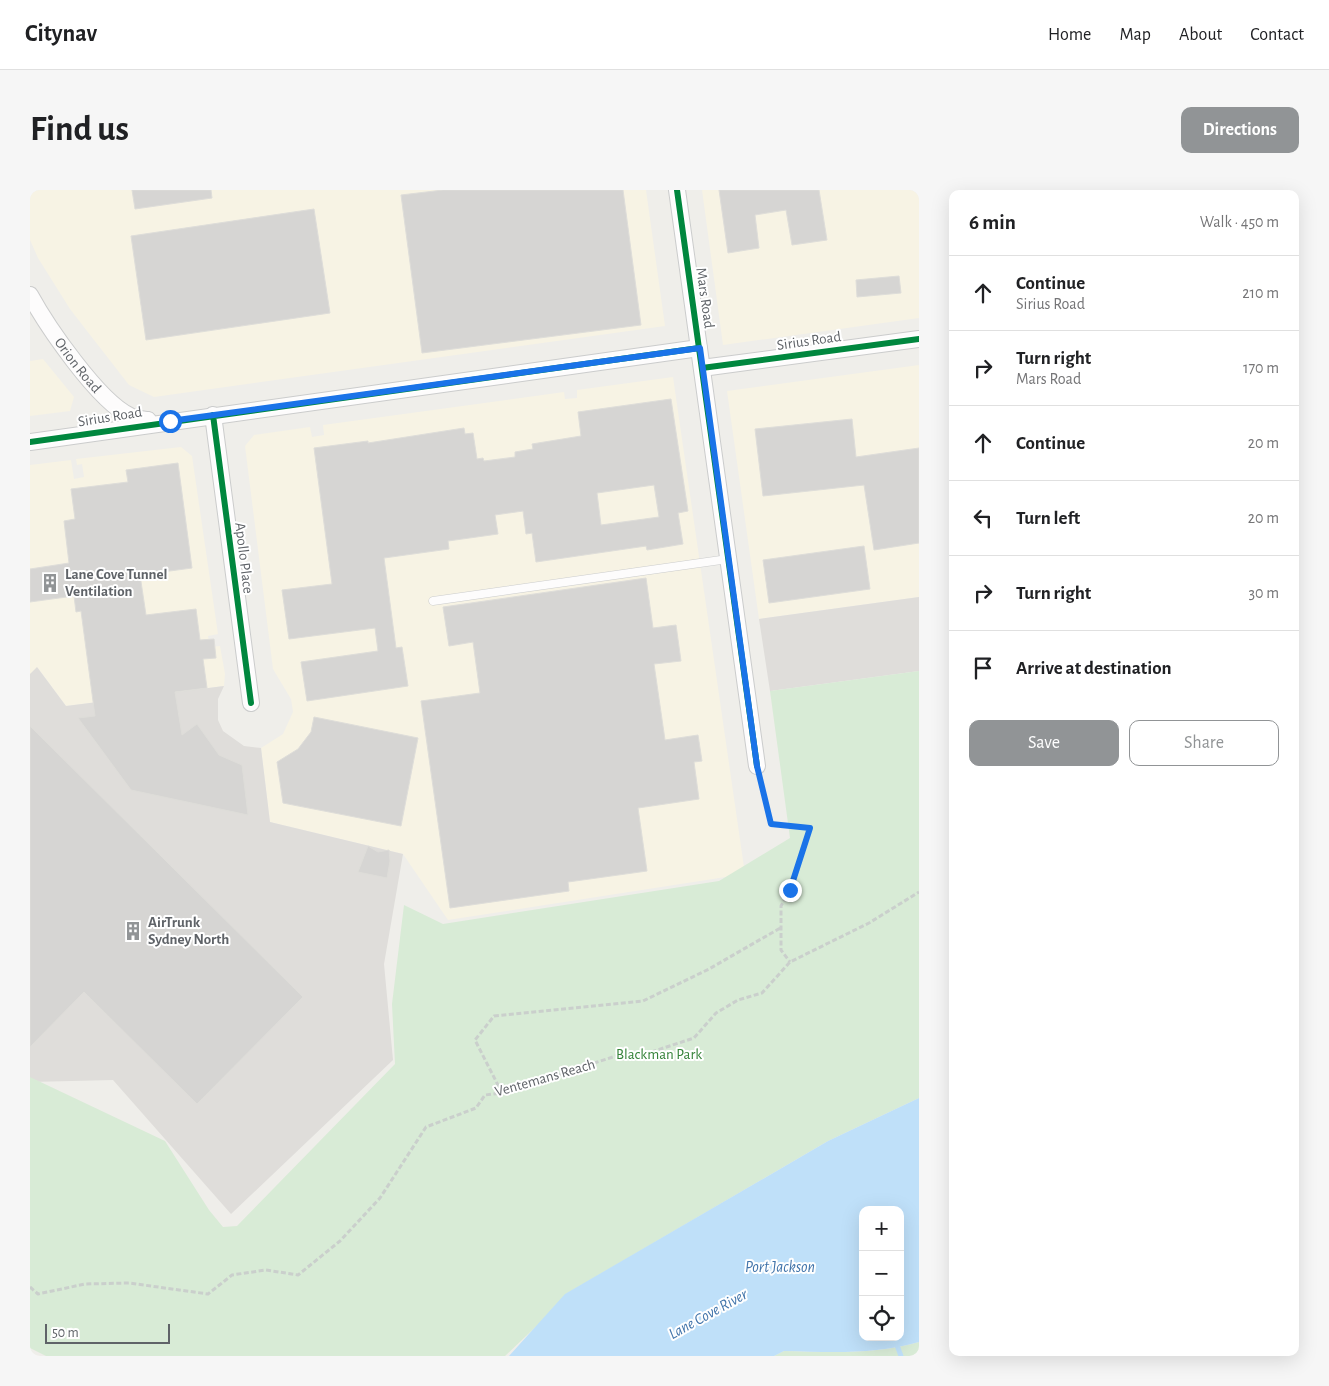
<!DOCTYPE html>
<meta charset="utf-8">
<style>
body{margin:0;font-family:"Alegreya Sans",sans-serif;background:#f6f6f6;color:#202124}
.controls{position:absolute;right:15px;bottom:15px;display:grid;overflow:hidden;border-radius:10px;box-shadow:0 5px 20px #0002}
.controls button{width:45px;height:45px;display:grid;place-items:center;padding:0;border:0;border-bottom:1px solid #e0e0e0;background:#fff;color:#202124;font:25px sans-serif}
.scale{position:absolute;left:15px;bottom:12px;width:125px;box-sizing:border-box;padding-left:5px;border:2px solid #5f6368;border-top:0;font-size:14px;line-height:18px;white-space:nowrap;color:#5f6368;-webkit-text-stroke:4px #fff;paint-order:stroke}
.stop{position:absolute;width:15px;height:15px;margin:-11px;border:4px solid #1a73e8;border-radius:50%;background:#fff}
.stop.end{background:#1a73e8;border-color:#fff;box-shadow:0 1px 5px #0008}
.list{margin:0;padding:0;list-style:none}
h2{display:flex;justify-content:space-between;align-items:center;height:65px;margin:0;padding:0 20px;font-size:21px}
h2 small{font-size:16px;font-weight:400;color:#757577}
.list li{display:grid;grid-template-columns:32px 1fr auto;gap:15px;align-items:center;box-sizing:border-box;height:75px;padding:0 20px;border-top:1px solid #e0e0e0}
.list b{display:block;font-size:19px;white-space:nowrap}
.list p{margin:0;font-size:16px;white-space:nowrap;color:#757577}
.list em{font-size:16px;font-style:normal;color:#757577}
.actions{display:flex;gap:10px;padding:15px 20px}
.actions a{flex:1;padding:11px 0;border:1px solid #919496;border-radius:10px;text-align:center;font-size:18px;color:#919496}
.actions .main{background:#919496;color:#fff}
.icon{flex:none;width:28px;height:28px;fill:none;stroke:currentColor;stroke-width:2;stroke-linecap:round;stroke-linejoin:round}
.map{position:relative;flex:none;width:889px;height:1166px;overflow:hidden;border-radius:10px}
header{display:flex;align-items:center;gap:30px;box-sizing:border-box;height:70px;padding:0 25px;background:#fff;border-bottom:1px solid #e0e0e0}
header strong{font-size:24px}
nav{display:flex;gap:28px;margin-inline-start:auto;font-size:18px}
.intro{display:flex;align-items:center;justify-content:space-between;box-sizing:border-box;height:120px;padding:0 30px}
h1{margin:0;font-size:35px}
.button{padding:12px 22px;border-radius:10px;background:#919496;color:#fff;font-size:18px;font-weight:700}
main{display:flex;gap:30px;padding:0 30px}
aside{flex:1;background:#fff;border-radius:10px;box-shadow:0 5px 20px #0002}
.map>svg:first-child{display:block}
.commercial{fill:#f7f3e4}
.industrial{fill:#dfddda}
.green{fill:#d8ebd6}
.water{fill:#bfe0f9;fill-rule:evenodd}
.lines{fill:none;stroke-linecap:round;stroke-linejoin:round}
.stream{stroke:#bfe0f9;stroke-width:5}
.building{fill:#d6d5d3;stroke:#deddd9;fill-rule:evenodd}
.service-casing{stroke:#cbcccc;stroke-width:9}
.minor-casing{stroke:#cbcccc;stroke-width:18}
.path{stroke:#cacfcc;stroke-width:3;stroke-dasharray:5 2.5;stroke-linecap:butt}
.service{stroke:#fdfcfc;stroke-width:8}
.minor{stroke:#fdfcfc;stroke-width:16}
.cycleway-casing{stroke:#fff;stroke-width:9}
.cycleway{stroke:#00873e;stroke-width:6}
.route{stroke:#1a73e8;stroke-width:6}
.labels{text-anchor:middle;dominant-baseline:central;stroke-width:4;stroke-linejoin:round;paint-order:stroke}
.street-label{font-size:15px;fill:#5f6368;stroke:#fff}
.poi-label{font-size:15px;font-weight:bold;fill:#5f6368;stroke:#fff;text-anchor:start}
.park-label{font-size:15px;fill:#348238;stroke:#fff}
.water-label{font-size:16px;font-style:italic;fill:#4174aa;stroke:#fff}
</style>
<header>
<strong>Citynav</strong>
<nav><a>Home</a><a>Map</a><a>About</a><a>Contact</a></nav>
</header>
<div class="intro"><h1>Find us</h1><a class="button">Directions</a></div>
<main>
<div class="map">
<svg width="889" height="1166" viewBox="0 0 889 1166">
<rect width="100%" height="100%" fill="#efeeea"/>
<path class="commercial" d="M0 0H616L635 136 124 207 99 195 40 119 8 68 0 50Z
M672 0H889V128L693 155Z
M13 169 44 207 40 221 0 226V171Z
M889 175V407L729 429 697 201Z
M643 187 715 684 418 730 373 664 240 632 231 558 253 544 263 522 261 509 243 479 215 256 224 245 280 237 282 247 294 245 293 235 534 202 535 209 547 208V200Z
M151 257 162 266 188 444 178 446 180 457 190 456 195 484 194 496 36 516 8 478 0 484V275L41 270 44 289 54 287 52 274 47 275 46 269Z"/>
<path class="industrial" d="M889 407V481L740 501 729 429Z
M7 477 36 516 194 496 188 509V530L193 541 214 556 231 558 240 632 373 664 354 774 363 870 201 1024 83 890 0 892V484Z"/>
<path class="green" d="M889 481V908L798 951 536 1104 518 1125 475 1166H16L0 1158V887L135 951 179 1020 193 1037 207 1036 365 874 362 814 374 715 413 734 689 691 760 648 740 501Z
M889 1152V1166H744L754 1161C800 1162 844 1165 889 1152Z"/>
<path class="water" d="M889 908V1152C844 1165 800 1162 754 1161L744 1166H479L535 1104 798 951ZM833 1020H870V1147H833Z"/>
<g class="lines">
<path class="stream" d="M864 1147 871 1166"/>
</g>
<path class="building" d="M102 0H181L182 8 105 19Z
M413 0H593L611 135 392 163 371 5Z
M689 0H789L797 50 762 55 756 20 725 25 729 58 698 63Z
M284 19 300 123 116 150 101 46Z
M869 86 871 103 827 107 826 90Z
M641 209 658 321 648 323 653 354 617 360 616 356 506 372 502 343 496 344 493 321 465 325 468 344 418 351 419 359 354 368 366 458 372 457 378 496 277 511 271 472 348 461 345 438 259 449 252 400 302 394 284 258 338 251V253L434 238 435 244 443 243 447 269 453 268 454 271 485 267V262L503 259 502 254 551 246 548 222ZM624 295 629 327 571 335 567 303Z
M822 229 826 267 889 258V353L844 360 834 295 733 306 725 239Z
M148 273 162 378 110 385 116 425 166 419 170 450 184 449 186 468 173 469 177 498 145 502 152 545 167 534 189 565 212 575 218 625 101 600 48 528 65 526 51 421 46 422 44 406 0 412V379L39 373 34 331 45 329 41 299 98 292 96 280Z
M834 356 840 399 739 413 733 370Z
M616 388 623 438 646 435 651 471 624 474 635 550 668 545 672 571 664 572 669 609 608 618 617 681 538 692 539 701 420 718 391 511 450 503 443 452 419 456 413 417Z
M284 527 388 548 371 636 253 613 247 572 268 559 281 542Z
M0 536 273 807 167 914 54 802 0 857Z
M338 656 348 662 359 660 360 671 357 688 328 682Z"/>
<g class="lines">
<g class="service-casing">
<path id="service" d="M403 411 698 369"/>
</g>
<g class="minor-casing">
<g id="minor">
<path d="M647 0 727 576"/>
<path id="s1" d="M0 105C17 136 68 211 100 226 105 229 112 229 118 230"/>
<path d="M672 178 889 149"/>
<path d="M183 225 221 513"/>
<path d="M0 252 669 158"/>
</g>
</g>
<path class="path" d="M730 590 741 634 780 638 760 700 751 716V760L760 772
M472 903 445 850 464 826 613 811 679 779 752 737
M0 1097 8 1104 55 1094 99 1093 178 1104 202 1085 236 1080 268 1085 310 1051 350 1008 396 937 446 918 455 905 472 903 589 865 606 867 664 848 686 823 708 810 732 803 760 772 839 733 889 702"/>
<use href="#service" class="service"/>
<use href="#minor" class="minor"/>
<g class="cycleway-casing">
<path id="cycleway" d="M647 0 727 576
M672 178 889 149
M183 225 221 513
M0 252 669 158"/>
</g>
<use href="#cycleway" class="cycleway"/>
</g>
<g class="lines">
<path class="route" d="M140 231 670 158 727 576 741 634 780 638 760 700"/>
</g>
<defs>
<g id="building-bare" transform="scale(1.5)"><path d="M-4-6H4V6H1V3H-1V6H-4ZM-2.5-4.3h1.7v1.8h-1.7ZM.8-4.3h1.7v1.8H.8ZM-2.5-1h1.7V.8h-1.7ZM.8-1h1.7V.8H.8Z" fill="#919496" stroke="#fff" stroke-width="2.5" paint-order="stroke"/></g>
</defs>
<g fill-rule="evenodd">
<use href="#building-bare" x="20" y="393"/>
<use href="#building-bare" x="103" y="741"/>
</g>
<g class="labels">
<g class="street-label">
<text transform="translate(675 108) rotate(82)">Mars Road</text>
<text transform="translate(779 151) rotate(-8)">Sirius Road</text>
<text stroke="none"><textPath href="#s1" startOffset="85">Orion Road</textPath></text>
<text transform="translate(80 227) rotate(-9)">Sirius Road</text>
<text transform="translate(214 368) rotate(83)">Apollo Place</text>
<text transform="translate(515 888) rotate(-16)">Ventemans Reach</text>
</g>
<g class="poi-label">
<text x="35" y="384">Lane Cove Tunnel<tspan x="35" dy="17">Ventilation</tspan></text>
<text x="118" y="732">AirTrunk<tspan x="118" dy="17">Sydney North</tspan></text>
</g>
<g class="park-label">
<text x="629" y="864">Blackman Park</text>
</g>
<g class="water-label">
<text x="750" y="1077">Port Jackson</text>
<text transform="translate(678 1124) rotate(-29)">Lane Cove River</text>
</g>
</g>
</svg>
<div class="controls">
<button>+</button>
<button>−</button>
<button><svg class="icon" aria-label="locate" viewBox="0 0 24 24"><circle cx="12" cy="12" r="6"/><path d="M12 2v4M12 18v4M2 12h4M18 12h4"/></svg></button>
</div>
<div class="scale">50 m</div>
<div class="stop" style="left:140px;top:231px"></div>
<div class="stop end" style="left:760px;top:700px"></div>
</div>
<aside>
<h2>6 min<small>Walk · 450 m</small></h2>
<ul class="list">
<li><svg class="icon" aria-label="ahead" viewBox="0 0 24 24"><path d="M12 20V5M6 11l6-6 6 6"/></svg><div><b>Continue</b><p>Sirius Road</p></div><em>210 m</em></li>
<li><svg class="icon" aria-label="right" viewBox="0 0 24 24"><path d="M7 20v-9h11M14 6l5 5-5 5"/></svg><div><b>Turn right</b><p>Mars Road</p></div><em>170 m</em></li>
<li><svg class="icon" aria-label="ahead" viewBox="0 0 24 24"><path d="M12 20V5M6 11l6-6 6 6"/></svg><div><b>Continue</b></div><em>20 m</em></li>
<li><svg class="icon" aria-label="left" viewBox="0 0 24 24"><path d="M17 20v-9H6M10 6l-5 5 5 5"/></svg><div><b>Turn left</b></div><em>20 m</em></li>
<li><svg class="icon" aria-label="right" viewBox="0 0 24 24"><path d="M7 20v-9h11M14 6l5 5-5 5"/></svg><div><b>Turn right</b></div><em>30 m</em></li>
<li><svg class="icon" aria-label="arrive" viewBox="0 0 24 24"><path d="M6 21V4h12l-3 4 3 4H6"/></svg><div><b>Arrive at destination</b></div></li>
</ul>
<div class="actions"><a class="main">Save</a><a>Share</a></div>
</aside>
</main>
